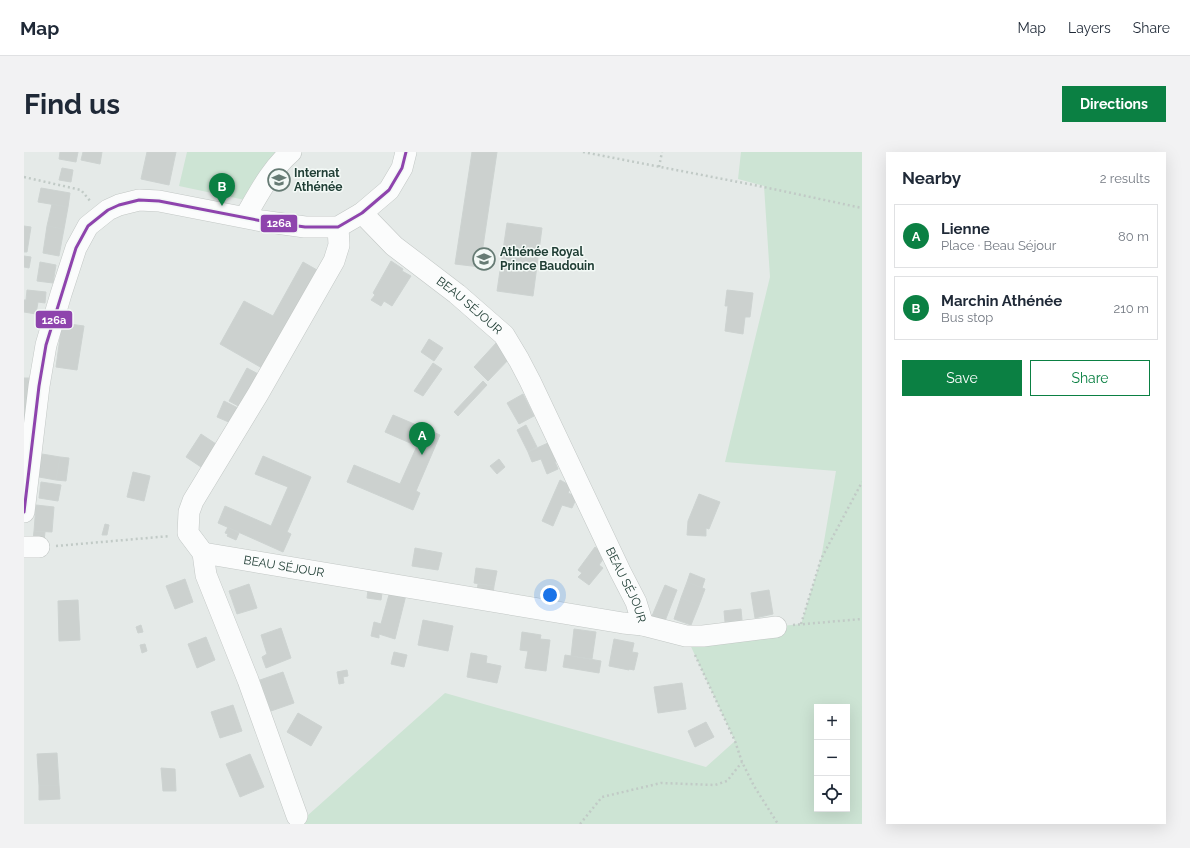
<!DOCTYPE html>
<meta charset="utf-8">
<style>
body{margin:0;font-family:Raleway,sans-serif;background:#f2f2f3;color:#1f2937}
.controls{position:absolute;right:12px;bottom:12px;display:grid;overflow:hidden;border-radius:0px;box-shadow:0 4px 16px #0002}
.controls button{width:36px;height:36px;display:grid;place-items:center;padding:0;border:0;border-bottom:1px solid #e0e1e3;background:#fff;color:#1f2937;font:20px sans-serif}
.you{position:absolute;left:526px;top:443px;width:14px;height:14px;margin:-10px;border:3px solid #fff;border-radius:50%;background:#1a73e8;box-shadow:0 0 0 6px #1a73e833}
.badge{display:grid;place-items:center;width:26px;height:26px;border-radius:50%;background:#0b8043;color:#fff;font-size:13px;font-weight:700}
.pin{position:absolute;translate:-50% -33px;filter:drop-shadow(0 1px 2px #0008)}
.pin::after{content:'';position:absolute;top:21px;width:14px;height:12px;background:inherit;clip-path:polygon(0 0,100% 0,50% 100%)}
.list{margin:0;padding:0;list-style:none}
h2{display:flex;justify-content:space-between;align-items:center;height:52px;margin:0;padding:0 16px;font-size:17px}
h2 small{font-size:13px;font-weight:400;color:#747a83}
.list li{display:grid;grid-template-columns:26px 1fr auto;gap:12px;align-items:center;box-sizing:border-box;height:64px;margin:0 8px 8px;padding:0 8px;border:1px solid #e0e1e3;border-radius:0px}
.list b{display:block;font-size:15px;white-space:nowrap}
.list p{margin:0;font-size:13px;white-space:nowrap;color:#747a83}
.list em{font-size:13px;font-style:normal;color:#747a83}
.actions{display:flex;gap:8px;padding:12px 16px}
.actions a{flex:1;padding:9px 0;border:1px solid #0b8043;border-radius:0px;text-align:center;font-size:14px;color:#0b8043}
.actions .main{background:#0b8043;color:#fff}
.icon{flex:none;width:22px;height:22px;fill:none;stroke:currentColor;stroke-width:2;stroke-linecap:round;stroke-linejoin:round}
.map{position:relative;flex:none;width:838px;height:672px;overflow:hidden;border-radius:0px}
header{display:flex;align-items:center;gap:24px;box-sizing:border-box;height:56px;padding:0 20px;background:#fff;border-bottom:1px solid #e0e1e3}
header strong{font-size:19px}
nav{display:flex;gap:22px;margin-inline-start:auto;font-size:14px}
.intro{display:flex;align-items:center;justify-content:space-between;box-sizing:border-box;height:96px;padding:0 24px}
h1{margin:0;font-size:28px}
.button{padding:10px 18px;border-radius:0px;background:#0b8043;color:#fff;font-size:14px;font-weight:700}
main{display:flex;gap:24px;padding:0 24px}
aside{flex:1;background:#fff;border-radius:0px;box-shadow:0 4px 16px #0002}
.map>svg:first-child{display:block}
.green{fill:#cde4d4;fill-rule:evenodd}
.building{fill:#ccd1cf;stroke:#cdd3d1}
.lines{fill:none;stroke-linecap:round;stroke-linejoin:round}
.minor-casing{stroke:#c2c7c5;stroke-width:22}
.path{stroke:#c1cac6;stroke-width:2.5;stroke-dasharray:2 3;stroke-linecap:butt}
.minor{stroke:#fbfcfc;stroke-width:21}
.bus-1-casing{stroke:#f3f9f6;stroke-width:6}
.bus-1{stroke:#8e44ad;stroke-width:3}
.labels{text-anchor:middle;dominant-baseline:central;stroke-width:3;stroke-linejoin:round;paint-order:stroke}
.poi-label{font-size:12px;font-weight:bold;fill:#213f36;stroke:#f3f9f6;text-anchor:start}
.street-label{font-size:12px;fill:#213f36;stroke:#f3f9f6}
.line-badge{stroke:#f3f9f6;stroke-width:1.5}
.badge-label{font-size:11px;text-anchor:middle;font-weight:bold;fill:#fff}
</style>
<header>
<strong>Map</strong>
<nav><a>Map</a><a>Layers</a><a>Share</a></nav>
</header>
<div class="intro"><h1>Find us</h1><a class="button">Directions</a></div>
<main>
<div class="map">
<svg width="838" height="672" viewBox="0 0 838 672">
<rect width="100%" height="100%" fill="#e5eae8"/>
<path class="green" d="M163 0H258L221 48 155 34Z
M717 0H838V672H274L421 541 682 615 711 589 662 484 777 472 797 407 812 319 701 310 746 125 740 34 714 27ZM793 555H823V657H793Z"/>
<path class="building" d="M36 0H54L52 10 35 7Z
M59 0H78L76 12 57 8Z
M123 0H152L145 33 117 27Z
M448 0H473L456 115 431 112Z
M38 16 49 18 47 30 35 28Z
M17 36 46 41 44 55 14 50Z
M28 52 44 55 40 77 23 74Z
M483 71 518 76 509 144 473 139Z
M0 74 7 75 3 100H0Z
M23 74 40 77 35 104 19 101Z
M0 104 7 105 5 116 0 115Z
M367 109 379 117 378 119 387 124 368 154 360 149 357 154 347 148 351 143 349 141Z
M16 110 32 113 29 131 13 129Z
M279 110 293 118 238 216 196 192 220 149 249 164Z
M3 138 22 140 21 151 14 150 12 162 0 160V148H2Z
M703 138 729 141 726 165H721L719 182 701 179 704 154H701Z
M38 171 60 174 53 218 32 215Z
M405 187 419 196 410 209 397 200Z
M473 190 488 204 464 229 450 215Z
M409 211 418 217 399 244 390 239Z
M223 216 236 223 218 256 205 249Z
M0 226H5L3 247H0Z
M459 229 463 233 434 264 430 260Z
M499 242 510 264 495 272 483 251Z
M0 247H3L0 276Z
M200 249 214 256 207 271 193 265Z
M369 263 416 283 392 339 396 341 389 358 323 330 330 313 376 332 393 294 361 280Z
M502 273 513 295 504 300 493 278Z
M177 282 192 292 177 315 162 305Z
M524 291 532 309 531 310 534 317 523 322 517 307 508 310 504 300Z
M18 302 36 305 32 328 15 325Z
M239 304 287 325 263 380 267 382 259 400 194 371 201 354 247 374 264 335 231 322Z
M36 305 45 306 42 329 32 328Z
M475 307 481 315 473 322 466 314Z
M109 320 126 324 120 349 103 345Z
M536 328 547 334 544 341 553 345 548 356 538 353 529 374 518 369Z
M17 330 37 333 34 349 15 346Z
M675 342 696 350 685 377 682 376V384L663 383 664 369Z
M12 353 30 355 28 380 10 379Z
M81 372 85 373 83 383H78Z
M204 375 215 381 212 388 203 384 204 382 201 381Z
M10 379 21 380 20 389 9 388Z
M571 395 582 403 575 413 579 416 565 433 554 425 558 421 554 418Z
M391 396 418 401 414 418 388 414Z
M452 416 473 419 470 434 450 431Z
M666 421 681 427 678 436 663 430Z
M161 427 169 450 151 457 142 434Z
M663 430 681 437 675 453 657 446Z
M225 432 233 456 213 462 205 439Z
M454 432 470 434 469 442 453 440Z
M641 433 653 438 641 469 628 464Z
M344 438 358 441 357 448 343 446Z
M745 438 749 462 731 466 727 441Z
M366 439 382 443 371 487 355 482V486L347 484 350 470 357 472Z
M657 446 675 453 667 473 650 467Z
M54 448 56 488 35 489 34 449Z
M717 457 718 468 701 470 700 459Z
M399 468 429 474 424 499 394 493Z
M117 473 119 480 114 481 112 475Z
M257 476 267 506 242 516 238 505 243 502 237 483Z
M550 477 572 480 568 507 547 504Z
M498 480 517 483 516 487 526 488 522 519 501 516 504 499 496 498Z
M182 485 191 508 173 516 164 492Z
M590 487 610 491 608 500 614 501 610 518 605 517V518L585 514Z
M121 492 123 499 118 501 116 493Z
M370 500 383 503 380 515 367 512Z
M447 501 463 504 462 511 477 514 473 531 443 525Z
M541 503 577 509 575 521 539 515Z
M323 518 324 524 319 525 320 531 315 532 313 520Z
M259 520 270 551 247 559 236 528Z
M658 531 662 557 634 561 630 535Z
M209 553 218 579 196 586 187 560Z
M274 561 298 575 287 594 263 580Z
M682 570 690 585 671 595 664 579Z
M33 601 35 633 15 634 13 602Z
M226 602 240 635 216 645 202 612Z
M137 616 151 617 152 639H139Z
M35 633 36 647 15 648V634Z"/>
<g class="lines">
<g class="minor-casing">
<g id="minor">
<path id="s1" d="M338 61 370 94 433 142 480 183 495 208 506 229 596 419 612 450 619 473"/>
<path d="M221 65C234 43 247 17 267 0"/>
<path d="M0 360 15 234 22 193 37 142 52 96 64 74 84 58 95 53 115 48 135 49 238 69 281 75H314L338 61 365 38 378 16 382 0"/>
<path d="M0 395H15"/>
<path id="s2" d="M179 401 599 471 619 473 662 484H679L752 475"/>
<path d="M273 664 224 528 182 423 179 401 164 381 165 360 169 349 234 242 310 109 315 93 314 75"/>
</g>
</g>
<path class="path" d="M559 0 735 34 838 56
M635 15 638 0
M0 25 57 38 67 50
M32 394 146 384
M777 472 797 407 838 330
M769 473 838 467
M671 503 711 589 718 610 730 634 754 672
M556 672 578 645 637 631 691 633 703 629 718 610"/>
<use href="#minor" class="minor"/>
<g class="bus-1-casing">
<path id="bus-1" d="M0 360 15 234 22 193 52 96 64 74 84 58 95 53 115 48 135 49 238 69 281 75H314L338 61 365 38 378 16 382 0"/>
</g>
<use href="#bus-1" class="bus-1"/>
</g>
<defs>
<g id="school-ring" transform="scale(1.15)"><circle r="9.5" fill="#f3f9f6" stroke="#667b74" stroke-width="1.5"/><path d="M0-5L7-2L0 1L-7-2ZM-4 1L0 2.5L4 1V4Q0 6-4 4Z" fill="#667b74"/></g>
</defs>
<g fill-rule="evenodd">
<use href="#school-ring" x="255" y="28"/>
<use href="#school-ring" x="460" y="107"/>
</g>
<g class="labels">
<g class="poi-label">
<text x="270" y="21">Internat<tspan x="270" dy="14">Athénée</tspan></text>
<text x="476" y="100">Athénée Royal<tspan x="476" dy="14">Prince Baudouin</tspan></text>
</g>
<g class="street-label">
<text stroke="none"><textPath href="#s1" startOffset="142">BEAU SÉJOUR</textPath></text>
<text stroke="none"><textPath href="#s2" startOffset="82">BEAU SÉJOUR</textPath></text>
<text stroke="none"><textPath href="#s1" startOffset="466">BEAU SÉJOUR</textPath></text>
</g>
</g>
<g class="line-badge">
<rect x="236" y="62" width="38" height="19" rx="4" fill="#8e44ad"/>
<rect x="11" y="158" width="38" height="19" rx="4" fill="#8e44ad"/>
</g>
<g class="badge-label">
<text x="255" y="75">126a</text>
<text x="30" y="172">126a</text>
</g>
</svg>
<div class="controls">
<button>+</button>
<button>−</button>
<button><svg class="icon" aria-label="locate" viewBox="0 0 24 24"><circle cx="12" cy="12" r="6"/><path d="M12 2v4M12 18v4M2 12h4M18 12h4"/></svg></button>
</div>
<div class="you"></div>
<div class="pin badge" style="left:398px;top:303px">A</div>
<div class="pin badge" style="left:198px;top:54px">B</div>
</div>
<aside>
<h2>Nearby<small>2 results</small></h2>
<ul class="list">
<li><span class="badge">A</span><div><b>Lienne</b><p>Place · Beau Séjour</p></div><em>80 m</em></li>
<li><span class="badge">B</span><div><b>Marchin Athénée</b><p>Bus stop</p></div><em>210 m</em></li>
</ul>
<div class="actions"><a class="main">Save</a><a>Share</a></div>
</aside>
</main>
